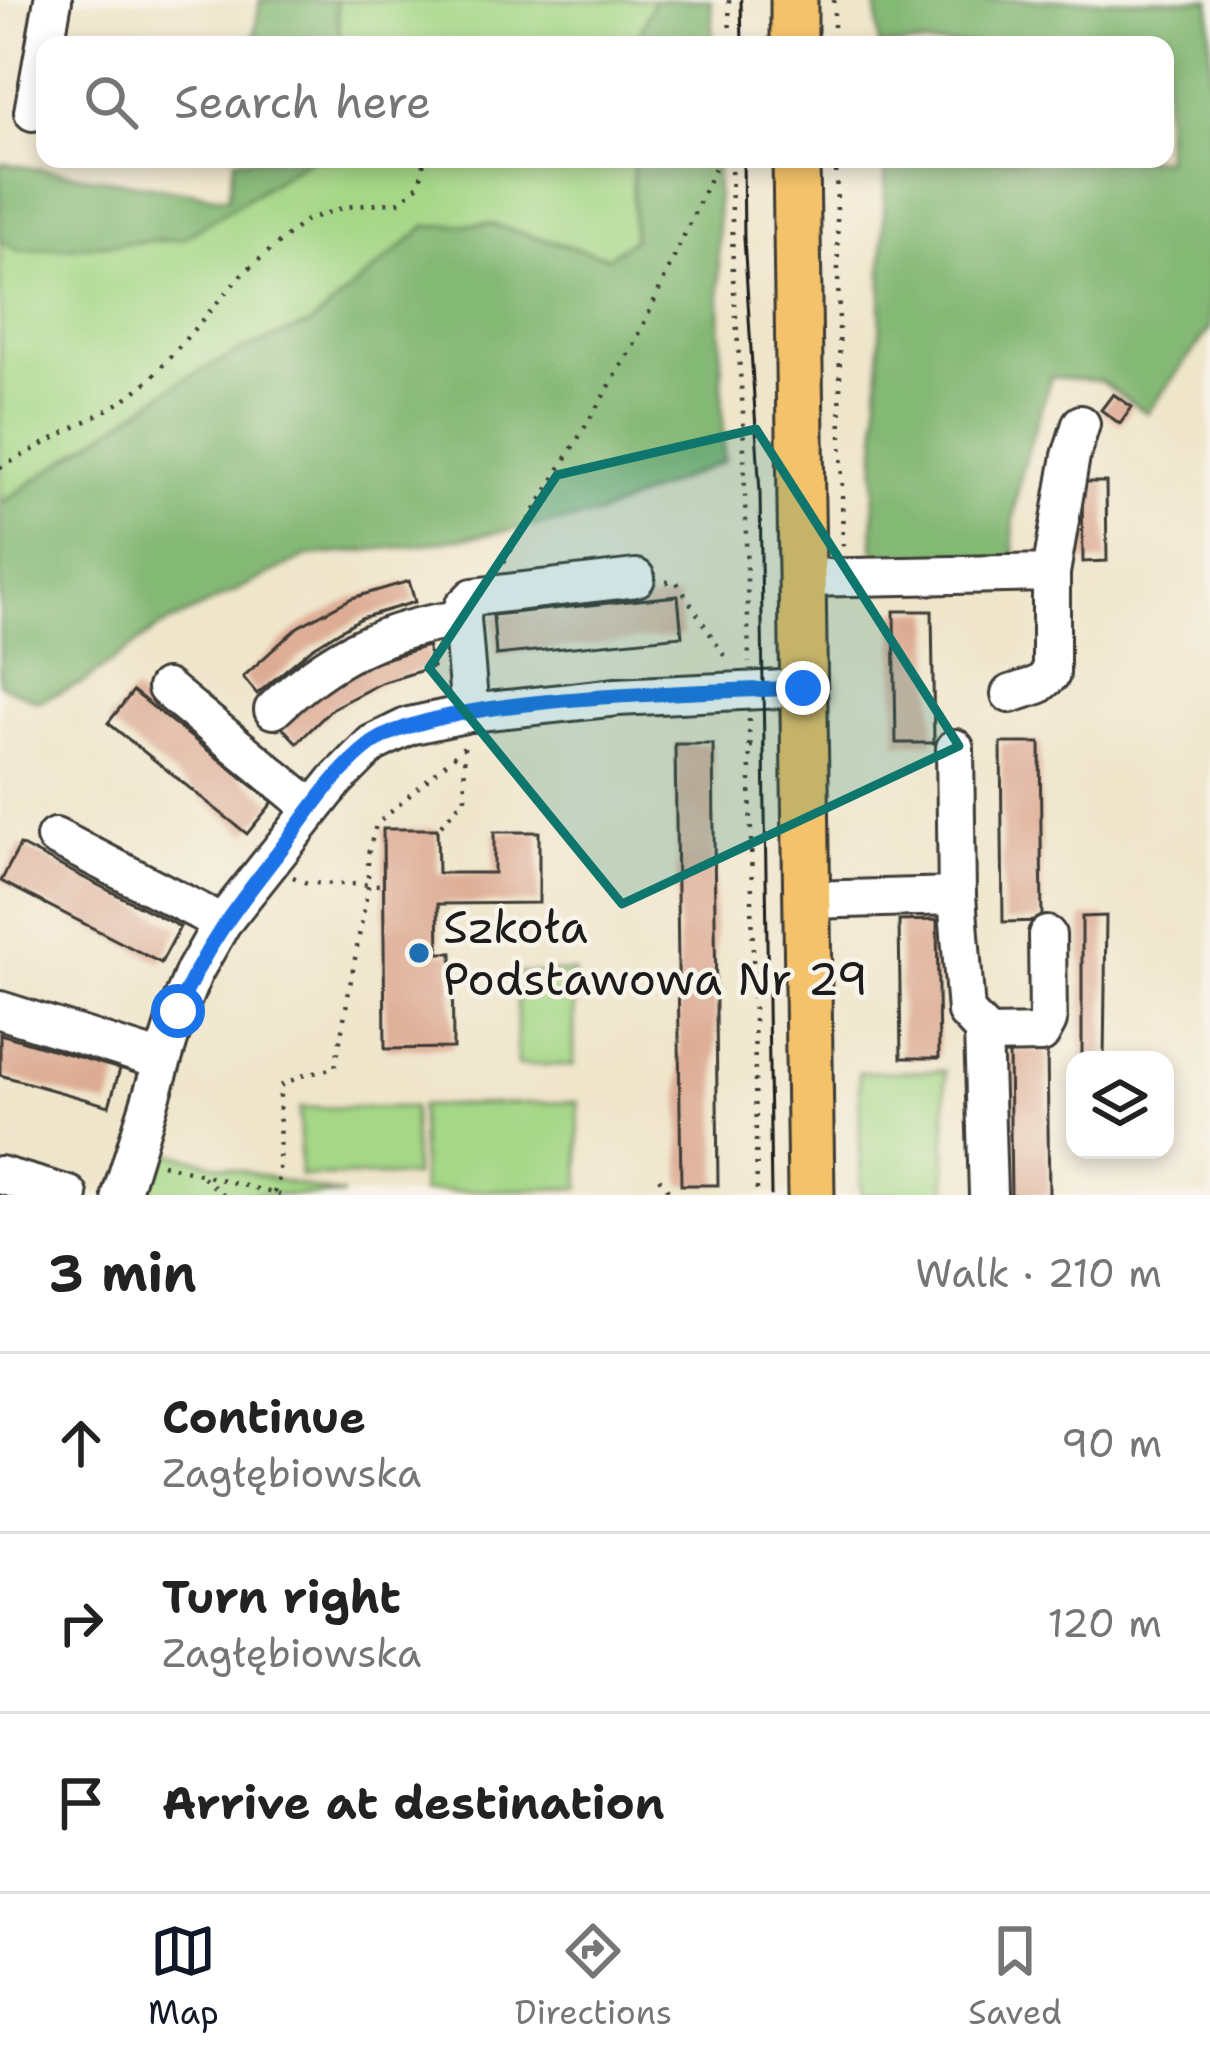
<!DOCTYPE html>
<meta charset="utf-8">
<style>
body{margin:0;font-family:"Shantell Sans",sans-serif;background:#f2f2f2;color:#222}
.controls{position:absolute;right:36px;bottom:36px;display:grid;overflow:hidden;border-radius:24px;box-shadow:0 6px 18px #0003}
.controls button{width:108px;height:108px;display:grid;place-items:center;padding:0;border:0;border-bottom:3px solid #e0e0e0;background:#fff;color:#222;font:60px sans-serif}
.stop{position:absolute;width:36px;height:36px;margin:-27px;border:9px solid #1a73e8;border-radius:50%;background:#fff}
.stop.end{background:#1a73e8;border-color:#fff;box-shadow:0 3px 12px #0008}
.list{margin:0;padding:0;list-style:none}
h2{display:flex;justify-content:space-between;align-items:center;height:156px;margin:0;padding:0 48px;font-size:51px}
h2 small{font-size:39px;font-weight:400;color:#767676}
.list li{display:grid;grid-template-columns:78px 1fr auto;gap:36px;align-items:center;box-sizing:border-box;height:180px;padding:0 48px;border-top:3px solid #e0e0e0}
.list b{display:block;font-size:45px;white-space:nowrap}
.list p{margin:0;font-size:39px;white-space:nowrap;color:#767676}
.list em{font-size:39px;font-style:normal;color:#767676}
.icon{flex:none;width:66px;height:66px;fill:none;stroke:currentColor;stroke-width:2;stroke-linecap:round;stroke-linejoin:round}
.map{position:relative;flex:none;width:1210px;height:1195px;overflow:hidden}
.search{position:absolute;background:#fff;box-shadow:0 6px 18px #0003;left:36px;right:36px;top:36px;height:132px;display:flex;align-items:center;gap:30px;box-sizing:border-box;padding:0 42px;border-radius:24px;color:#767676;font-size:45px}
.sheet{height:696px;background:#fff}
nav{display:flex;justify-content:space-around;align-items:center;box-sizing:border-box;height:168px;border-top:3px solid #e0e0e0;background:#fff;font-size:33px;color:#767676}
nav a{display:grid;justify-items:center;gap:6px}
nav .on{color:#111827}
.map>svg:first-child{display:block}
.green{fill:#a5d787;stroke:#607a52;stroke-width:3}
.forest{fill:#84b874;stroke:#506a48;stroke-width:3}
.building{fill:#ddaa93}
.lines{fill:none;stroke-linecap:round;stroke-linejoin:round}
.minor-casing{stroke:#3c3a36;stroke-width:42}
.major-casing{stroke:#3c3a36;stroke-width:51}
.path{stroke:#3c3a36;stroke-width:4.5;stroke-dasharray:3 9;stroke-linecap:butt}
.minor{stroke:#fff;stroke-width:36}
.major{stroke:#f3c26a;stroke-width:45}
.tram{stroke:#1c1c1c;stroke-width:3}
.route{stroke:#1a73e8;stroke-width:15}
.marked{fill:#0f766e;fill-opacity:0.2;stroke:#0f766e;stroke-width:9;stroke-linejoin:round}
.poi-dot{fill:#1f6fb2;stroke:#f7f3e8;stroke-width:4.5}
.labels{text-anchor:middle;dominant-baseline:central;stroke-width:9;stroke-linejoin:round;paint-order:stroke}
.poi-label{font-size:45px;fill:#1c1c1c;stroke:#f7f3e8;text-anchor:start}
</style>
<div class="map">
<svg width="1210" height="1195" viewBox="0 0 1210 1195">
<rect width="100%" height="100%" fill="#f7f3e8"/>
<filter id="ink" filterUnits="userSpaceOnUse"><feTurbulence type="fractalNoise" baseFrequency=".00833" numOctaves="2"/><feDisplacementMap in="SourceGraphic" scale="24" xChannelSelector="R" yChannelSelector="G"/><feConvolveMatrix kernelMatrix="1 2 1 2 8 2 1 2 1" color-interpolation-filters="sRGB"/></filter>
<filter id="wash" filterUnits="userSpaceOnUse"><feTurbulence type="fractalNoise" baseFrequency=".004" numOctaves="4" result="noise"/><feDisplacementMap in="SourceGraphic" scale="48" xChannelSelector="R" yChannelSelector="G"/><feGaussianBlur stdDeviation="2.7" result="paint"/><feColorMatrix in="noise" values="0 0 0 0 0 0 0 0 0 0 0 0 0 0 0 0 0 1.4 0 .05"/><feComposite in="paint" operator="in"/></filter>
<g filter="url(#wash)">
<rect width="100%" height="100%" fill="#efe5ca"/>
<path class="green" d="M336 0H654L635 45H341Z
M310 159H633V239L607 258 490 224 426 226 311 324 245 349 188 377 0 504V240L19 251 182 239Z
M574 972V1065H517V973Z
M945 1071 946 1195H861L859 1072Z
M578 1102 580 1188 422 1192 420 1106Z
M413 1107 414 1176H300V1108Z
M158 1150 331 1193 344 1195H144Z"/>
<path class="forest" d="M260 0H336L341 45H253Z
M654 0H711L713 45H635Z
M876 0H1210V329L1147 413 1100 381 1051 377C1034 434 1004 503 1016 562L893 558 873 549 886 159H1165V45H879Z
M235 159H310L182 239 19 251 0 240V163L228 198Z
M633 159H716L724 461 595 516 414 546 308 556 155 630 83 683 38 701 0 684V504L188 377 245 349 311 324 426 226 490 224 608 257 633 239Z"/>
<g id="blocks">
<path class="building" d="M1113 394 1132 407 1120 424 1101 410Z
M1082 482H1106L1107 561 1083 562Z
M409 581 415 602 361 618 312 648 257 694 243 677 298 627 352 598Z
M678 596 682 636 496 655 493 615Z
M894 611H932L934 743H896Z
M427 646 433 667 381 683 333 708 297 743 282 727 315 690 371 663Z
M133 691 273 802 247 834 108 723Z
M1001 743H1040L1042 921 1003 922Z
M675 744H713L718 1185H681Z
M383 829H437L438 873H494V832H539V903L438 904 439 953H452L453 1048 385 1049Z
M20 845 180 927 161 963 1 881Z
M1106 916 1104 1060H1082V917Z
M937 920 939 1058H901L899 921Z
M0 1034 120 1069 109 1106 0 1075Z
M1047 1050 1049 1195H1011L1009 1051Z"/>
</g>
</g>
<g filter="url(#ink)">
<use href="#blocks" fill-opacity="0" stroke="#3c3a36" stroke-width="3"/>
<g class="lines">
<g class="minor-casing">
<path id="minor" d="M45 45 53 0
M33 112 45 45
M802 578 1051 573
M166 688 313 809
M1010 694 1038 685 1051 674V573L1071 456 1081 424
M273 710C328 657 386 628 462 619
M470 713 462 619 463 607 473 597 636 578
M955 748 957 896
M55 837 222 923
M807 900 957 896 966 1012 983 1030 988 1195
M0 1010 162 1061
M983 1035 1041 1034 1048 1021 1047 935
M0 1175 69 1195
M121 1195 178 1011 194 972 222 923 336 780 372 744 409 726 470 713 617 697 804 688"/>
</g>
<g class="major-casing">
<path id="major" d="M794 0V45
M796 159 811 1195"/>
</g>
<path class="path" d="M729 0 730 45
M834 0V45
M731 159 733 277 743 412 749 663
M836 159 843 549
M0 468 121 402 150 380 242 274 306 220 345 207 401 202 420 183 424 159
M504 562 634 345 719 159
M666 582 676 581 729 663
M749 719 757 1195
M750 746H773
M441 825 465 798 464 746
M293 877 307 883 383 885
M162 1164 280 1195
M203 1177 224 1195
M659 1178 672 1195
M274 1193 279 1178 280 1086 301 1076 335 1068 368 887V854L376 825 464 747"/>
<use href="#minor" class="minor"/>
<use href="#major" class="major"/>
<path class="tram" d="M741 0 742 45
M743 159 744 238 760 493 771 1195"/>
</g>
</g>
<g class="lines" filter="url(#ink)">
<path class="route" d="M178 1011C201 952 236 907 275 857 304 820 332 774 370 745 437 694 711 692 803 688"/>
</g>
<path class="marked" d="M756 429 959 746 622 904 429 668 557 475Z"/>
<circle class="poi-dot" cx="419" cy="953" r="12"/>
<g class="labels">
<g class="poi-label">
<text x="443" y="927">Szkoła<tspan x="443" dy="52">Podstawowa Nr 29</tspan></text>
</g>
</g>
</svg>
<div class="controls">
<button><svg class="icon" aria-label="layers" viewBox="0 0 24 24"><path d="M12 4l9 5-9 5-9-5zM3 14l9 5 9-5"/></svg></button>
</div>
<div class="stop" style="left:178px;top:1011px"></div>
<div class="stop end" style="left:803px;top:688px"></div>
<div class="search"><svg class="icon" aria-label="search" viewBox="0 0 24 24"><circle cx="10" cy="10" r="6"/><path d="M15 15l6 6"/></svg>Search here</div>
</div>
<section class="sheet">
<h2>3 min<small>Walk · 210 m</small></h2>
<ul class="list">
<li><svg class="icon" aria-label="ahead" viewBox="0 0 24 24"><path d="M12 20V5M6 11l6-6 6 6"/></svg><div><b>Continue</b><p>Zagłębiowska</p></div><em>90 m</em></li>
<li><svg class="icon" aria-label="right" viewBox="0 0 24 24"><path d="M7 20v-9h11M14 6l5 5-5 5"/></svg><div><b>Turn right</b><p>Zagłębiowska</p></div><em>120 m</em></li>
<li><svg class="icon" aria-label="arrive" viewBox="0 0 24 24"><path d="M6 21V4h12l-3 4 3 4H6"/></svg><div><b>Arrive at destination</b></div></li>
</ul>
</section>
<nav>
<a class="on"><svg class="icon" aria-label="map" viewBox="0 0 24 24"><path d="M3 6l6-2 6 2 6-2v14l-6 2-6-2-6 2zM9 4v14M15 6v14"/></svg>Map</a>
<a><svg class="icon" aria-label="directions" viewBox="0 0 24 24"><path d="M12 3l9 9-9 9-9-9zM9 14v-3h6M13 9l2 2-2 2"/></svg>Directions</a>
<a><svg class="icon" aria-label="saved" viewBox="0 0 24 24"><path d="M7 4h10v16l-5-4-5 4z"/></svg>Saved</a>
</nav>
